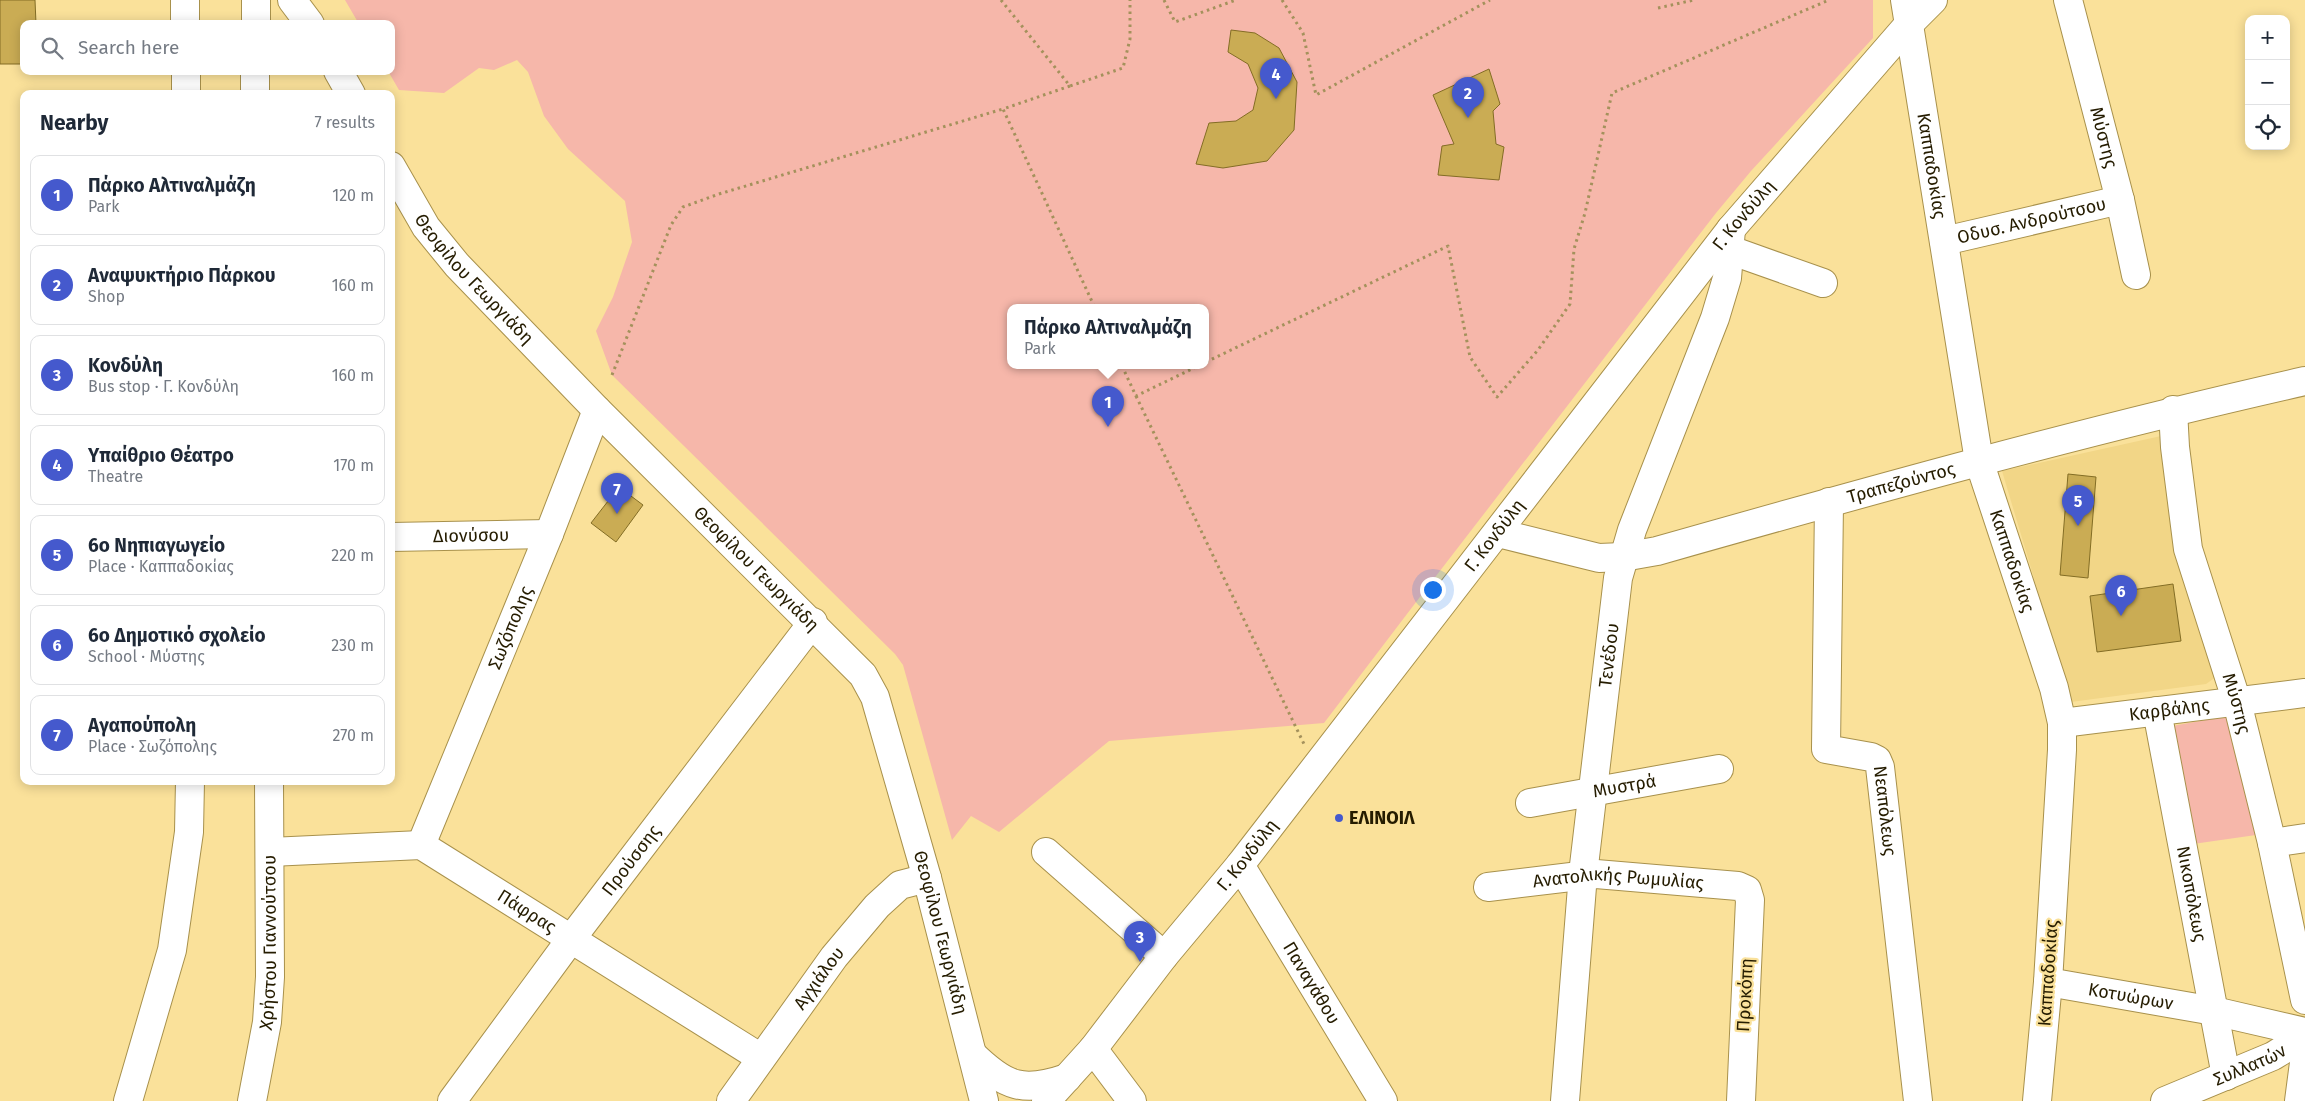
<!DOCTYPE html>
<meta charset="utf-8">
<style>
body{margin:0;font-family:"Fira Sans",sans-serif;background:#f2f2f3;color:#1f2937}
.controls{position:absolute;right:15px;top:15px;display:grid;overflow:hidden;border-radius:10px;box-shadow:0 2px 12px #0003}
.controls button{width:45px;height:45px;display:grid;place-items:center;padding:0;border:0;border-bottom:1px solid #e0e1e3;background:#fff;color:#1f2937;font:25px sans-serif}
.you{position:absolute;left:1432px;top:589px;width:18px;height:18px;margin:-12px;border:4px solid #fff;border-radius:50%;background:#1a73e8;box-shadow:0 0 0 8px #1a73e833}
.badge{display:grid;place-items:center;width:32px;height:32px;border-radius:50%;background:#4559cd;color:#fff;font-size:16px;font-weight:700}
.pin{position:absolute;translate:-50% -41px;filter:drop-shadow(0 1px 2px #0008)}
.pin::after{content:'';position:absolute;top:26px;width:18px;height:15px;background:inherit;clip-path:polygon(0 0,100% 0,50% 100%)}
.popup{position:absolute;left:1007px;top:304px;width:202px;height:65px;box-sizing:border-box;display:grid;place-content:center;border-radius:10px;background:#fff;filter:drop-shadow(0 1px 4px #0005);font-size:16px;white-space:nowrap;color:#747a83}
.popup b{font-size:19px;color:#1f2937}
.popup::after{content:'';position:absolute;left:50%;top:100%;margin-left:-10px;border:10px solid transparent;border-top-color:#fff}
.list{margin:0;padding:0;list-style:none}
h2{display:flex;justify-content:space-between;align-items:center;height:65px;margin:0;padding:0 20px;font-size:21px}
h2 small{font-size:16px;font-weight:400;color:#747a83}
.list li{display:grid;grid-template-columns:32px 1fr auto;gap:15px;align-items:center;box-sizing:border-box;height:80px;margin:0 10px 10px;padding:0 10px;border:1px solid #e0e1e3;border-radius:10px}
.list b{display:block;font-size:19px;white-space:nowrap}
.list p{margin:0;font-size:16px;white-space:nowrap;color:#747a83}
.list em{font-size:16px;font-style:normal;color:#747a83}
.icon{flex:none;width:28px;height:28px;fill:none;stroke:currentColor;stroke-width:2;stroke-linecap:round;stroke-linejoin:round}
.map{position:relative;flex:none;width:2305px;height:1101px;overflow:hidden}
.search{position:absolute;background:#fff;box-shadow:0 2px 12px #0003;left:20px;top:20px;width:375px;height:55px;display:flex;align-items:center;gap:12px;box-sizing:border-box;padding:0 18px;border-radius:10px;color:#747a83;font-size:19px}
.panel{position:absolute;background:#fff;box-shadow:0 2px 12px #0003;left:20px;top:90px;width:375px;height:695px;border-radius:10px}
.map>svg:first-child{display:block}
.built{fill:#f2d687}
.green{fill:#f6b7aa;fill-rule:evenodd}
.building{fill:#caac54;stroke:#836d25}
.lines{fill:none;stroke-linecap:round;stroke-linejoin:round}
.minor-casing{stroke:#a8914c;stroke-width:30}
.path{stroke:#a4915c;stroke-width:3;stroke-dasharray:2.5 4;stroke-linecap:butt}
.minor{stroke:#fff;stroke-width:28}
.poi-dot{fill:#4559cd;stroke:#fae19a;stroke-width:2}
.labels{text-anchor:middle;dominant-baseline:central;stroke-width:4.5;stroke-linejoin:round;paint-order:stroke}
.street-label{font-size:18px;fill:#251c00;stroke:#fae19a}
.poi-label{font-size:18px;font-weight:bold;fill:#251c00;stroke:#fae19a;text-anchor:start}
</style>
<div class="map">
<svg width="2305" height="1101" viewBox="0 0 2305 1101">
<rect width="100%" height="100%" fill="#fae19a"/>
<path class="built" d="M2161 436 2216 677 2206 684 2071 702 2002 471Z"/>
<path class="green" d="M345 0H1873V38L1751 171 1716 213 1426 589 1324 723 1109 741 999 832 971 816 952 840 903 665 895 654 612 375 596 331 613 297 632 242 625 201 568 149 544 116 528 72 517 60 494 70 479 68 444 93 399 90 388 71H391V24H359ZM1010 308H1206V366H1010Z
M2228 716 2256 835 2193 844 2172 726Z"/>
<path class="building" d="M0 0H35L36 24H24V64H0Z
M1231 30 1255 33 1279 48 1297 82 1294 130 1267 161 1223 168 1196 164 1209 123 1236 121 1253 110 1258 88 1248 64 1228 52Z
M1489 69 1500 104 1493 111 1496 144 1504 147 1499 180 1438 175 1442 146 1454 144 1433 95Z
M2068 474 2096 477 2088 578 2060 575Z
M619 487 643 505 616 542 591 523Z
M2173 584 2181 641 2097 652 2090 596Z"/>
<g class="lines">
<g class="minor-casing">
<g id="minor">
<path d="M185 0V24"/>
<path d="M292 0 310 24"/>
<path id="s1" d="M1905 0 1979 461 2054 688 2062 723V750L2048 982 2037 1101"/>
<path id="s2" d="M2068 0 2120 200 2136 275"/>
<path d="M256 24V0"/>
<path d="M186 71V94"/>
<path d="M255 71V94"/>
<path d="M338 71 351 94"/>
<path id="s3" d="M391 166 426 227 457 265 597 410 863 675 875 697 927 878 984 1101"/>
<path id="s4" d="M1944 241 2120 200"/>
<path d="M1730 250 1823 283"/>
<path id="s5" d="M2173 410 2175 447 2188 549 2237 702 2272 843 2305 1000"/>
<path id="s6" d="M1829 502 1826 749 1871 757 1877 760 1880 767 1918 1101"/>
<path id="s7" d="M1498 533 1599 558 1623 557 1657 551C1872 490 2087 430 2305 381"/>
<path id="s8" d="M391 537 549 534"/>
<path id="s9" d="M2157 711 2226 1076"/>
<path id="s10" d="M2062 723 2305 693"/>
<path id="s11" d="M1530 803 1719 769"/>
<path d="M2272 843 2305 838"/>
<path id="s12" d="M421 845 549 534 597 410"/>
<path id="s13" d="M270 852 421 845 761 1058"/>
<path d="M1046 852 1164 956"/>
<path id="s14" d="M1240 865 1383 1101"/>
<path id="s15" d="M1488 887 1596 874 1738 886 1747 890 1750 900 1741 1101"/>
<path id="s16" d="M2048 982 2214 1011 2305 1032"/>
<path d="M1093 1049 1132 1101"/>
<path d="M973 1055C1006 1087 1023 1093 1067 1078"/>
<path d="M128 1101 172 950 189 832 190 781"/>
<path id="s17" d="M252 1101 267 1022 270 977 269 781"/>
<path id="s18" d="M452 1101 571 939 813 622"/>
<path id="s19" d="M731 1101 834 957 877 906 900 885 927 878"/>
<path id="s20" d="M1046 1101 1093 1049 1164 956 1240 865 1731 229 1909 24 1933 0"/>
<path id="s21" d="M1565 1101 1583 874 1618 578 1632 530 1715 318 1727 278 1731 229"/>
<path id="s22" d="M2165 1101 2273 1056 2305 1036"/>
<path d="M2299 1101 2305 1055"/>
</g>
</g>
<path class="path" d="M1001 0 1070 86 1123 68 1130 39V0
M1164 0 1175 22 1236 0
M1282 0 1303 33 1316 95 1490 0
M1658 8 1694 0
M1070 86 1003 109 1095 308
M1206 362 1448 246 1470 357 1497 397 1538 350 1570 304 1574 249 1585 213 1612 93 1829 0
M1122 366 1136 396 1198 366
M612 375 671 225 683 207 719 194 1003 109
M1136 396 1304 744"/>
<use href="#minor" class="minor"/>
</g>
<circle class="poi-dot" cx="1339" cy="818" r="5"/>
<g class="labels">
<g class="street-label">
<text stroke="none"><textPath href="#s2" startOffset="142">Μύστης</textPath></text>
<text stroke="none"><textPath href="#s1" startOffset="168">Καππαδοκίας</textPath></text>
<text stroke="none"><textPath href="#s20" startOffset="1128">Γ. Κονδύλη</textPath></text>
<text stroke="none"><textPath href="#s4" startOffset="90">Οδυσ. Ανδρούτσου</textPath></text>
<text stroke="none"><textPath href="#s3" startOffset="141">Θεοφίλου Γεωργιάδη</textPath></text>
<text stroke="none"><textPath href="#s7" startOffset="416">Τραπεζούντος</textPath></text>
<text stroke="none"><textPath href="#s8" startOffset="80">Διονύσου</textPath></text>
<text stroke="none"><textPath href="#s20" startOffset="722">Γ. Κονδύλη</textPath></text>
<text stroke="none"><textPath href="#s1" startOffset="572">Καππαδοκίας</textPath></text>
<text stroke="none"><textPath href="#s3" startOffset="546">Θεοφίλου Γεωργιάδη</textPath></text>
<text stroke="none"><textPath href="#s12" startOffset="235">Σωζόπολης</textPath></text>
<text stroke="none"><textPath href="#s21" startOffset="448">Τενέδου</textPath></text>
<text stroke="none"><textPath href="#s5" startOffset="302">Μύστης</textPath></text>
<text stroke="none"><textPath href="#s10" startOffset="108">Καρβάλης</textPath></text>
<text stroke="none"><textPath href="#s11" startOffset="96">Μυστρά</textPath></text>
<text stroke="none"><textPath href="#s6" startOffset="351">Νεαπόλεως</textPath></text>
<text stroke="none"><textPath href="#s20" startOffset="318">Γ. Κονδύλη</textPath></text>
<text stroke="none"><textPath href="#s18" startOffset="300">Προύσσης</textPath></text>
<text stroke="none"><textPath href="#s15" startOffset="131">Ανατολικής Ρωμυλίας</textPath></text>
<text stroke="none"><textPath href="#s9" startOffset="186">Νικοπόλεως</textPath></text>
<text stroke="none"><textPath href="#s13" startOffset="276">Πάφρας</textPath></text>
<text stroke="none"><textPath href="#s3" startOffset="966">Θεοφίλου Γεωργιάδη</textPath></text>
<text stroke="none"><textPath href="#s17" startOffset="160">Χρήστου Γιαννούτσου</textPath></text>
<text transform="translate(2048 973) rotate(-86)">Καππαδοκίας</text>
<text stroke="none"><textPath href="#s19" startOffset="151">Αγχιάλου</textPath></text>
<text stroke="none"><textPath href="#s14" startOffset="138">Παναγάθου</textPath></text>
<text transform="translate(1745 995) rotate(-87)">Προκόπη</text>
<text stroke="none"><textPath href="#s16" startOffset="84">Κοτυώρων</textPath></text>
<text stroke="none"><textPath href="#s22" startOffset="92">Συλλατών</textPath></text>
</g>
<g class="poi-label">
<text x="1349" y="818">ΕΛΙΝΟΙΛ</text>
</g>
</g>
</svg>
<div class="controls">
<button>+</button>
<button>−</button>
<button><svg class="icon" aria-label="locate" viewBox="0 0 24 24"><circle cx="12" cy="12" r="6"/><path d="M12 2v4M12 18v4M2 12h4M18 12h4"/></svg></button>
</div>
<div class="you"></div>
<div class="pin badge" style="left:1108px;top:427px">1</div>
<div class="popup"><b>Πάρκο Αλτιναλμάζη</b>Park</div>
<div class="pin badge" style="left:1468px;top:118px">2</div>
<div class="pin badge" style="left:1140px;top:962px">3</div>
<div class="pin badge" style="left:1276px;top:99px">4</div>
<div class="pin badge" style="left:2078px;top:526px">5</div>
<div class="pin badge" style="left:2121px;top:616px">6</div>
<div class="pin badge" style="left:617px;top:514px">7</div>
<div class="search"><svg class="icon" aria-label="search" viewBox="0 0 24 24"><circle cx="10" cy="10" r="6"/><path d="M15 15l6 6"/></svg>Search here</div>
<section class="panel">
<h2>Nearby<small>7 results</small></h2>
<ul class="list">
<li><span class="badge">1</span><div><b>Πάρκο Αλτιναλμάζη</b><p>Park</p></div><em>120 m</em></li>
<li><span class="badge">2</span><div><b>Αναψυκτήριο Πάρκου</b><p>Shop</p></div><em>160 m</em></li>
<li><span class="badge">3</span><div><b>Κονδύλη</b><p>Bus stop · Γ. Κονδύλη</p></div><em>160 m</em></li>
<li><span class="badge">4</span><div><b>Υπαίθριο Θέατρο</b><p>Theatre</p></div><em>170 m</em></li>
<li><span class="badge">5</span><div><b>6ο Νηπιαγωγείο</b><p>Place · Καππαδοκίας</p></div><em>220 m</em></li>
<li><span class="badge">6</span><div><b>6ο Δημοτικό σχολείο</b><p>School · Μύστης</p></div><em>230 m</em></li>
<li><span class="badge">7</span><div><b>Αγαπούπολη</b><p>Place · Σωζόπολης</p></div><em>270 m</em></li>
</ul>
</section>
</div>
